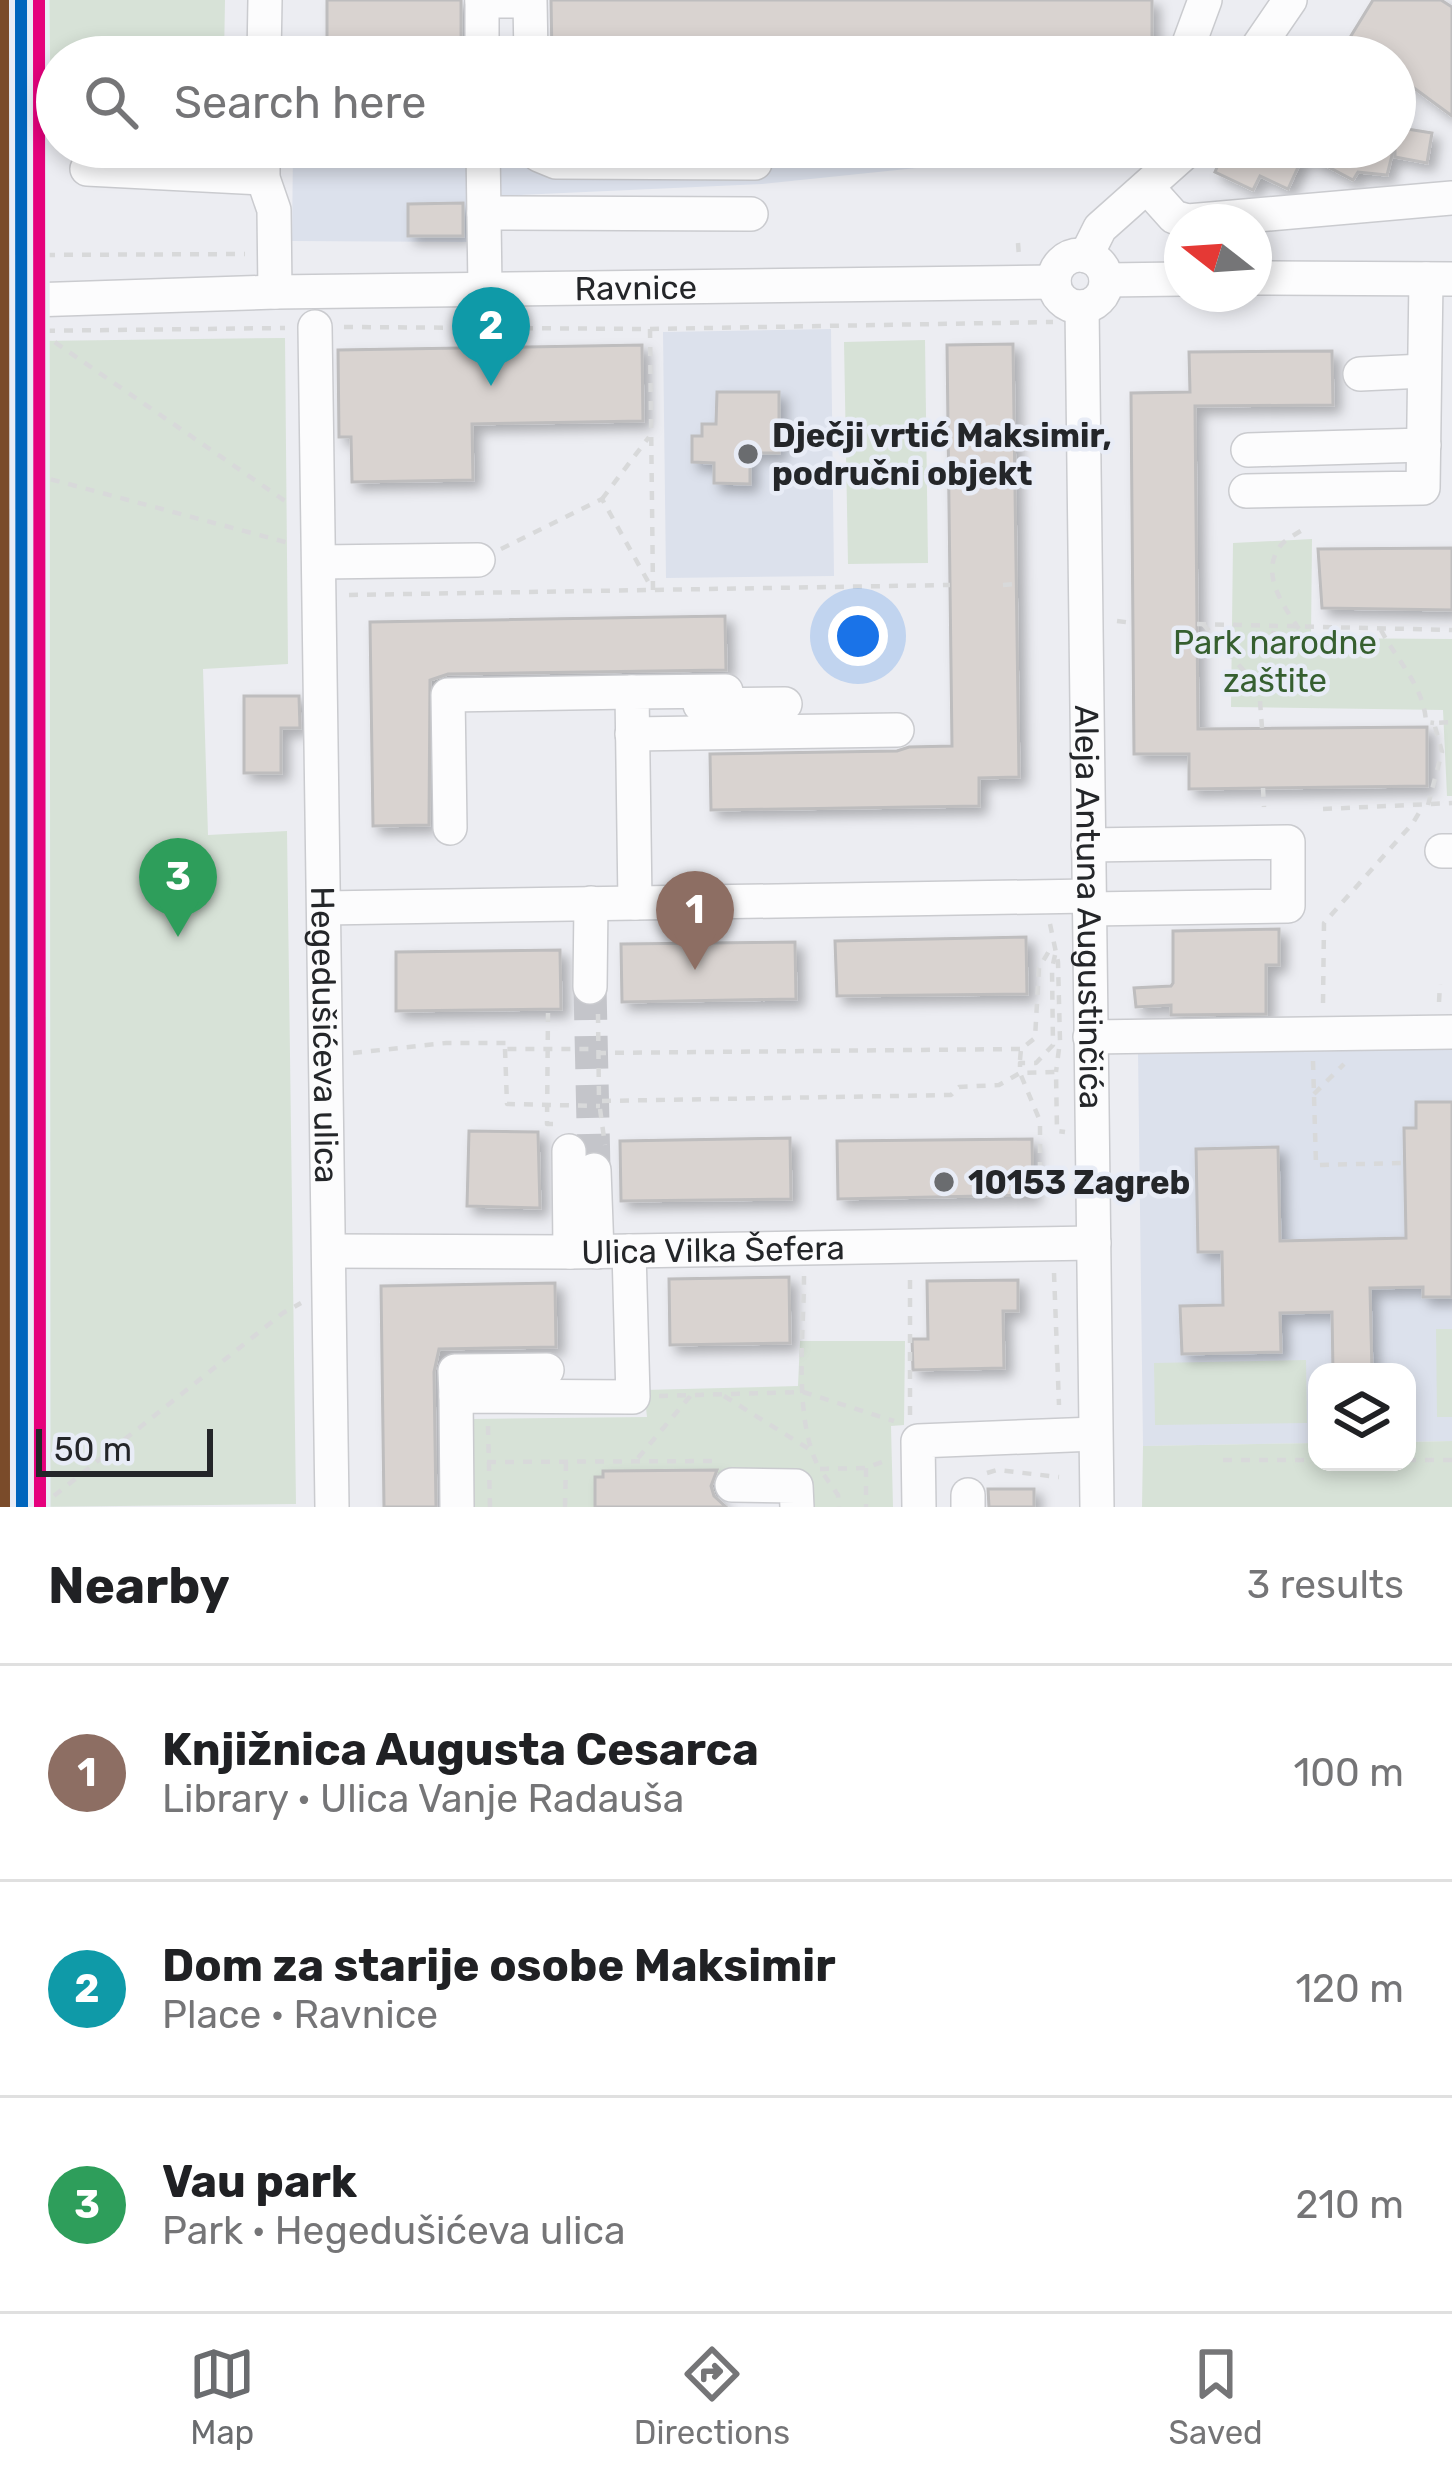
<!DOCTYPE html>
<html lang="en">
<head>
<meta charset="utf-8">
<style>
	body { margin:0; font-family:Rubik,sans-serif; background:#f6f6f6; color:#202124 }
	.controls { position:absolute; right:36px; bottom:36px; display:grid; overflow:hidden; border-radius:24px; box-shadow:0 6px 18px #0003 }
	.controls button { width:108px; height:108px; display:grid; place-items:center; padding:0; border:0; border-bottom:3px solid #e0e0e0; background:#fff; color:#202124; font:60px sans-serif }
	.compass { position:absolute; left:1164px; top:204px; width:108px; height:108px; border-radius:50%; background:#fff; box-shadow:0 6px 18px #0003; rotate:287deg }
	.scale { position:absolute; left:36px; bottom:30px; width:177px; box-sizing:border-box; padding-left:12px; border:6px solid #242629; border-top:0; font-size:33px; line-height:42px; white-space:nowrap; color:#242629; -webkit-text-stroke:9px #e8ecf6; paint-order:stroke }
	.you { position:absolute; left:858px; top:636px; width:42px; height:42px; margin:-30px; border:9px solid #fff; border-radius:50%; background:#1a73e8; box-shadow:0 0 0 18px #1a73e833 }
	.badge { display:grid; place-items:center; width:78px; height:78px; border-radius:50%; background:#6a6c6f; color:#fff; font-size:39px; font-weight:700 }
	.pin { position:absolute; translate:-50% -99px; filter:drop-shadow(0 3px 6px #0008) }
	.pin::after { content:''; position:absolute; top:63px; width:42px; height:36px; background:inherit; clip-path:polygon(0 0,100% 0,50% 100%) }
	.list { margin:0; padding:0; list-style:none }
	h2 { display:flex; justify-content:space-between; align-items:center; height:156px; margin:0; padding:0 48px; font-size:51px }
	h2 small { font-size:39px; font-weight:400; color:#757577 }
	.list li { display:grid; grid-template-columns:78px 1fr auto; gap:36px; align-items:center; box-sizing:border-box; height:216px; padding:0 48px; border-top:3px solid #e0e0e0 }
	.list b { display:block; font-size:45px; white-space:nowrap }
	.list p { margin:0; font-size:39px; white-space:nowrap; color:#757577 }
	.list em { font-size:39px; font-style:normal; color:#757577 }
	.icon { flex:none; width:66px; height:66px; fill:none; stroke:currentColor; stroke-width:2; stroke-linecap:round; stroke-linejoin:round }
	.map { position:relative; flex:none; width:1452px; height:1507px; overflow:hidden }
	.search { position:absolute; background:#fff; box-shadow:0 6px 18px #0003; left:36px; right:36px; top:36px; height:132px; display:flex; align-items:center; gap:30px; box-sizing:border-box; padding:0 42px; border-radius:66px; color:#757577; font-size:45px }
	.sheet { height:804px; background:#fff }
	nav { display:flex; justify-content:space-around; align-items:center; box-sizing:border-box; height:168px; border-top:3px solid #e0e0e0; background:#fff; font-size:33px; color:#757577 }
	nav a { display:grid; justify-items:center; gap:6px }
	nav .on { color:#6a6c6f }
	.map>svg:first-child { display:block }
</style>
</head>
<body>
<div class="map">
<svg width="1452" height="1507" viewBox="0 0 1452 1507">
	<defs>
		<filter id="shadow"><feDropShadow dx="7" dy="7" stdDeviation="6" flood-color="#0004"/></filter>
	</defs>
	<rect width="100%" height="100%" fill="#ecedf2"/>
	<!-- built -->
	<g fill="#dce1ec">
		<polygon points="293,147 1146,147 1122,162 1099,149 762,184 475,197 471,242 292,241"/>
		<polygon points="831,329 834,576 666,578 663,332"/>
		<polygon points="1452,1044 1452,1441 1407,1442 1407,1372 1317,1372 1317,1443 1143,1446 1138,1052"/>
	</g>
	<!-- green -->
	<g fill="#d7e2d7">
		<polygon points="49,0 225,0 224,57 57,57 57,111 51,110"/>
		<polygon points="285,338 288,664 203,669 208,835 287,831 296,1504 29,1507 25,1505 22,359 35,341"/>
		<polygon points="925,340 928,563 848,564 844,342"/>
		<polygon points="1312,539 1311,638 1452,639 1452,796 1447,796 1443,710 1231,707 1233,543"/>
		<polygon points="1436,1329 1452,1329 1452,1417 1437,1417"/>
		<polygon points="800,1341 905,1341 904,1425 891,1426 893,1507 808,1507 718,1475 716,1470 604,1471 603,1477 595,1477 595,1507 473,1507 471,1419 647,1417 644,1390 798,1386"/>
		<polygon points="1306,1360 1307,1423 1155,1425 1154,1363"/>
		<polygon points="1452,1441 1452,1507 1142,1507 1143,1446 1317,1443 1317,1462 1407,1462 1407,1442"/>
	</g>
	<!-- building -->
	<g fill="#d9d3d0" stroke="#bebdbe" stroke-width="3" filter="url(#shadow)">
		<rect x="327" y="0" width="134" height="57"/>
		<polygon points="551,0 1152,0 1152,57 552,57"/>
		<polygon points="1373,0 1441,0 1452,7 1452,116 1395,74 1395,57 1338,57"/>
		<polygon points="1395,127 1432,133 1427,163 1395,157"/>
		<polygon points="1226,147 1394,147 1387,175 1358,172 1353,180 1304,154 1288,189 1260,176 1253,190 1215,172"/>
		<polygon points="463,203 463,236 408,236 408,204"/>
		<polygon points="1013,344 1019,777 979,778 979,806 711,810 710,754 897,751 909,747 952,746 947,345"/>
		<polygon points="642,345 643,421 472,424 473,480 352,482 351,437 339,437 338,350"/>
		<polygon points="1332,351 1333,405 1195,406 1198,729 1427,727 1427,786 1189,789 1189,754 1134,754 1131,393 1190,392 1189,352"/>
		<polygon points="717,392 779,392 779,453 750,453 750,484 714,483 714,463 692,462 692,436 702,436 702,424 716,424"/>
		<polygon points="1452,548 1452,610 1322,608 1318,549"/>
		<polygon points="725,616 726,670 448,674 430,680 429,825 373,826 370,622"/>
		<polygon points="244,696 299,696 300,728 281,728 281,773 244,773"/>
		<polygon points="1279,929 1279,965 1266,965 1266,1014 1171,1015 1171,1005 1136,1007 1134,988 1171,986 1173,983 1173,931"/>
		<polygon points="1026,937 1027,994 837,996 835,941"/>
		<polygon points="795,942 796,999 622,1002 621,944"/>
		<polygon points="560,950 561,1009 396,1011 396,952"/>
		<polygon points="1416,1102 1452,1102 1452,1297 1423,1297 1423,1287 1370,1288 1372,1372 1333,1372 1332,1312 1280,1313 1281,1352 1182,1354 1180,1306 1223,1305 1222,1252 1198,1252 1196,1149 1278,1147 1280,1241 1406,1238 1404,1128 1416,1128"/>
		<polygon points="469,1131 538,1132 540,1208 467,1206"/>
		<polygon points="790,1138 791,1199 621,1201 620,1141"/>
		<polygon points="1032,1139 1033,1195 838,1199 837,1141"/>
		<polygon points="789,1277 790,1343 670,1345 669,1279"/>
		<polygon points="1018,1280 1018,1311 1003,1311 1004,1368 913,1370 912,1339 928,1339 927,1281"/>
		<polygon points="555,1283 556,1347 439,1349 434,1372 436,1507 384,1507 381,1286"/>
		<polygon points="717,1470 711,1486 714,1496 726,1507 595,1507 595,1477 603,1477 603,1471"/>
		<polygon points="988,1489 1034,1489 1034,1507 989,1507"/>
	</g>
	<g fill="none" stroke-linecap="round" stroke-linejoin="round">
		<!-- minor-tunnel -->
		<polyline stroke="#c4c5ca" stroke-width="33" stroke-dasharray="33 16" stroke-linecap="butt" points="590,987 594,1170"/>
		<!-- minor casing -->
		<g stroke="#cacbcf" stroke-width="36">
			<g id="minor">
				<polyline points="482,0 482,57"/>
				<polyline points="482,1 530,1 531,57"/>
				<polyline points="264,57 265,0"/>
				<polyline points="1184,57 1205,0"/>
				<polyline points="1251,57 1290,0"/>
				<polyline points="263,147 263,178 274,210 275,292"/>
				<polyline points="483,147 485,289"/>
				<polyline points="534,147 539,155 556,162 755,163"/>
				<polyline points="87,169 263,178"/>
				<polyline points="1148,188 1174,217 1188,221 1452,198"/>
				<polyline points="484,213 751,214"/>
				<circle cx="1080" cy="281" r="26"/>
				<polyline points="1086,256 1100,228 1191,147"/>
				<polyline points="1254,278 1452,279"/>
				<polyline points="1106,280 1182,279"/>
				<path id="s1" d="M 0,301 L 275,292 L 1054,282"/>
				<path id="s2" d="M 1082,307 L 1097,1507"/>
				<path id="s3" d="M 315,327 L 332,1507"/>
				<polyline points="1360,374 1424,371"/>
				<polyline points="1248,450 1424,445"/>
				<polyline points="1246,491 1423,488 1426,279"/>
				<polyline points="319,562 478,560"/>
				<polyline points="700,705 785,704"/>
				<polyline points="632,734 897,730"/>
				<polyline points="450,828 448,695 632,692"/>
				<polyline points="1088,845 1288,842 1288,906 1089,909"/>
				<polyline points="1442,851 1452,851"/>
				<polyline points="635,903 632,692 726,691"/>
				<polyline points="324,908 1089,896"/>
				<polyline points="590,987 591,903"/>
				<polyline points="1090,1037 1452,1032"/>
				<polyline points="569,1151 570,1252"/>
				<polyline points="594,1170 597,1252"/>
				<path id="s4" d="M 329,1251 L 570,1252 L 1094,1243"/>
				<polyline points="456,1396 455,1371 547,1370"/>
				<polyline points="732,1485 796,1486 797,1507"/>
				<polyline points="457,1507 456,1396 633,1397 629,1251"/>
				<polyline points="919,1507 918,1441 1095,1434"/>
				<polyline points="968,1507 968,1495"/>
			</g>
		</g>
		<!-- path -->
		<g stroke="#d8d9da" stroke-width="4.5" stroke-dasharray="9 9" stroke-linecap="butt">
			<polyline points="1018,243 1019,257"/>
			<polyline points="28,255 245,254"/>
			<polyline points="28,268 29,0"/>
			<polyline points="344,327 650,329 1053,322"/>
			<polyline points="650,329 653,590"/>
			<polyline points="28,331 285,328"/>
			<polyline points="40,332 288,503"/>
			<polyline points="13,429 13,450 16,449"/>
			<polyline points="16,470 289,543"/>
			<polyline points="602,499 649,437"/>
			<polyline points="501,549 602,499 650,585"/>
			<polyline points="1003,585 1017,584"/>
			<polyline points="349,595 950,585"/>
			<polyline points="1117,621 1133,623"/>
			<polyline points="1197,624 1452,630"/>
			<polyline points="1203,624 1259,688"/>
			<path d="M 1299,629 C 1283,605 1259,573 1281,545 C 1287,538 1300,532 1307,527"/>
			<path d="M 1381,630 C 1397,661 1424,686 1426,722 L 1434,723"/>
			<polyline points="1262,728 1259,688 1275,627"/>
			<polyline points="1263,788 1264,807"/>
			<polyline points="1428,805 1442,752 1434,723 1452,722"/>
			<polyline points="1323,809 1452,803"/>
			<polyline points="1050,924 1058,962 1060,1041 1056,1072"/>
			<polyline points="1055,955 1052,969 1053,1045 1036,1063 1020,1063 1020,1073 1040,1121 1040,1190 1052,1193 1052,1184 1063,1179"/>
			<polyline points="1439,1002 1440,984"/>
			<polyline points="1323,1003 1324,923 1413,823 1423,806"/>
			<polyline points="548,1013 547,1124 557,1124"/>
			<polyline points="598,1014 599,1101 951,1095 959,1087 999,1085 1020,1073 1056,1072 1057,1131 1065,1132"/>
			<polyline points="505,1049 507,1104 600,1106"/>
			<polyline points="353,1053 446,1043 506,1043 505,1049 597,1049"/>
			<polyline points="597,1053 1021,1049"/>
			<polyline points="1020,1060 1021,1049 1035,1038 1039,968 1052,946"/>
			<polyline points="1313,1061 1316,1165 1405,1163"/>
			<polyline points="1314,1094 1344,1064"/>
			<polyline points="600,1109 605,1145"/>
			<polyline points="1054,1273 1059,1405"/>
			<path d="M 804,1276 C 804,1331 793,1416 818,1466"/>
			<polyline points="659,1396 803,1392 894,1421"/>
			<polyline points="724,1396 809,1449"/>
			<polyline points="910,1415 910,1276"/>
			<polyline points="488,1426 490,1507"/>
			<polyline points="638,1458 692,1394"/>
			<polyline points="1223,1460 1317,1460"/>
			<polyline points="1407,1460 1452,1460"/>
			<polyline points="487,1462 719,1461"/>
			<polyline points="866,1468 866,1507"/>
			<polyline points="820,1469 866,1468 890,1459"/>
			<polyline points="987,1473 997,1470 1059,1477"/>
			<polyline points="824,1475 838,1495 839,1507"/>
			<polyline points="15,1507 16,360 28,327"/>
			<polyline points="40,1507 283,1313 301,1303"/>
			<polyline points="565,1507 566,1461"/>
		</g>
		<!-- minor -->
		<use href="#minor" stroke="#fcfcfd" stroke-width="33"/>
		<!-- tram-1 casing -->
		<g stroke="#e8ecf6" stroke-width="21">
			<polyline id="tram-1" points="3,0 4,1507"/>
		</g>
		<!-- tram-2 casing -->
		<g stroke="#e8ecf6" stroke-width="21">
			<polyline id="tram-2" points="21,0 22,1507"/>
		</g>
		<!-- tram-3 casing -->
		<g stroke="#e8ecf6" stroke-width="21">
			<polyline id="tram-3" points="39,0 40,1507"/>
		</g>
		<!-- tram-1 -->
		<use href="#tram-1" stroke="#7a4b2a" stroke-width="12"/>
		<!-- tram-2 -->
		<use href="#tram-2" stroke="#0065bd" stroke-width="12"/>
		<!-- tram-3 -->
		<use href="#tram-3" stroke="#e5007d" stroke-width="12"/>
	</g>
	<!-- markers -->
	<g fill="#6a6c6f" stroke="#e8ecf6" stroke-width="4.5">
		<circle cx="748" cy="454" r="12"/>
		<circle cx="944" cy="1182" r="12"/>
	</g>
	<g text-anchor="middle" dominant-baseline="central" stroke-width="9" stroke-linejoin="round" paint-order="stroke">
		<!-- street labels -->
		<g font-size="33" fill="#242629" stroke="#e8ecf6">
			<text stroke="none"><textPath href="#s1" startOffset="636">Ravnice</textPath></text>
			<text stroke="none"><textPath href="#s2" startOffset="600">Aleja Antuna Augustinčića</textPath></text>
			<text stroke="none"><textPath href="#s3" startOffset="708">Hegedušićeva ulica</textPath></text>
			<text stroke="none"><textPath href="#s4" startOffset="384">Ulica Vilka Šefera</textPath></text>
		</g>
		<!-- poi labels -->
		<g font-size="33" font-weight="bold" fill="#242629" stroke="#e8ecf6" text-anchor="start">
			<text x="772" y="435">Dječji vrtić Maksimir,<tspan x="772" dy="38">područni objekt</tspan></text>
			<text x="968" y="1182">10153 Zagreb</text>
		</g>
		<!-- park labels -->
		<g font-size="33" fill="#365f30" stroke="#e8ecf6">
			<text x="1275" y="642">Park narodne<tspan x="1275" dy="38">zaštite</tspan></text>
		</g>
	</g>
</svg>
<div class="controls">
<button><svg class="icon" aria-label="layers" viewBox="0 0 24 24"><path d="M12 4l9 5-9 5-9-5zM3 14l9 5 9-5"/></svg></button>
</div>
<svg class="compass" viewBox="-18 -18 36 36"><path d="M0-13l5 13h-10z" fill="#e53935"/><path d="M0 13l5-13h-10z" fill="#757577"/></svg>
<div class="scale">50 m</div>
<div class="you"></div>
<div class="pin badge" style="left:695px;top:970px;background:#8d6e63">1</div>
<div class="pin badge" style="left:491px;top:386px;background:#0f9aa8">2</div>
<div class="pin badge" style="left:178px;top:937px;background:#2e9e5b">3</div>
<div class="search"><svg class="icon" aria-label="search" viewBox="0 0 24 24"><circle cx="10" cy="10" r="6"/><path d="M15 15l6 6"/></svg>Search here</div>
</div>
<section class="sheet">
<h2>Nearby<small>3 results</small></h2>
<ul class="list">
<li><span class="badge" style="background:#8d6e63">1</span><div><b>Knjižnica Augusta Cesarca</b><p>Library · Ulica Vanje Radauša</p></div><em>100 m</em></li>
<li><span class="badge" style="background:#0f9aa8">2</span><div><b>Dom za starije osobe Maksimir</b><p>Place · Ravnice</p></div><em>120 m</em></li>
<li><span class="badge" style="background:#2e9e5b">3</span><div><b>Vau park</b><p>Park · Hegedušićeva ulica</p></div><em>210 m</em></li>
</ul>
</section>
<nav>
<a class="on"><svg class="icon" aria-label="map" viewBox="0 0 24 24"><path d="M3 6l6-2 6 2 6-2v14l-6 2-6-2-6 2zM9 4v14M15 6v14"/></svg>Map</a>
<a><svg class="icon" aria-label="directions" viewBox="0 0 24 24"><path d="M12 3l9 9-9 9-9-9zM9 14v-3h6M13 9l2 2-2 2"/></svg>Directions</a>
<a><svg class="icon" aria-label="saved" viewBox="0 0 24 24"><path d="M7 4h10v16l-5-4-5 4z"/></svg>Saved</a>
</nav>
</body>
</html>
